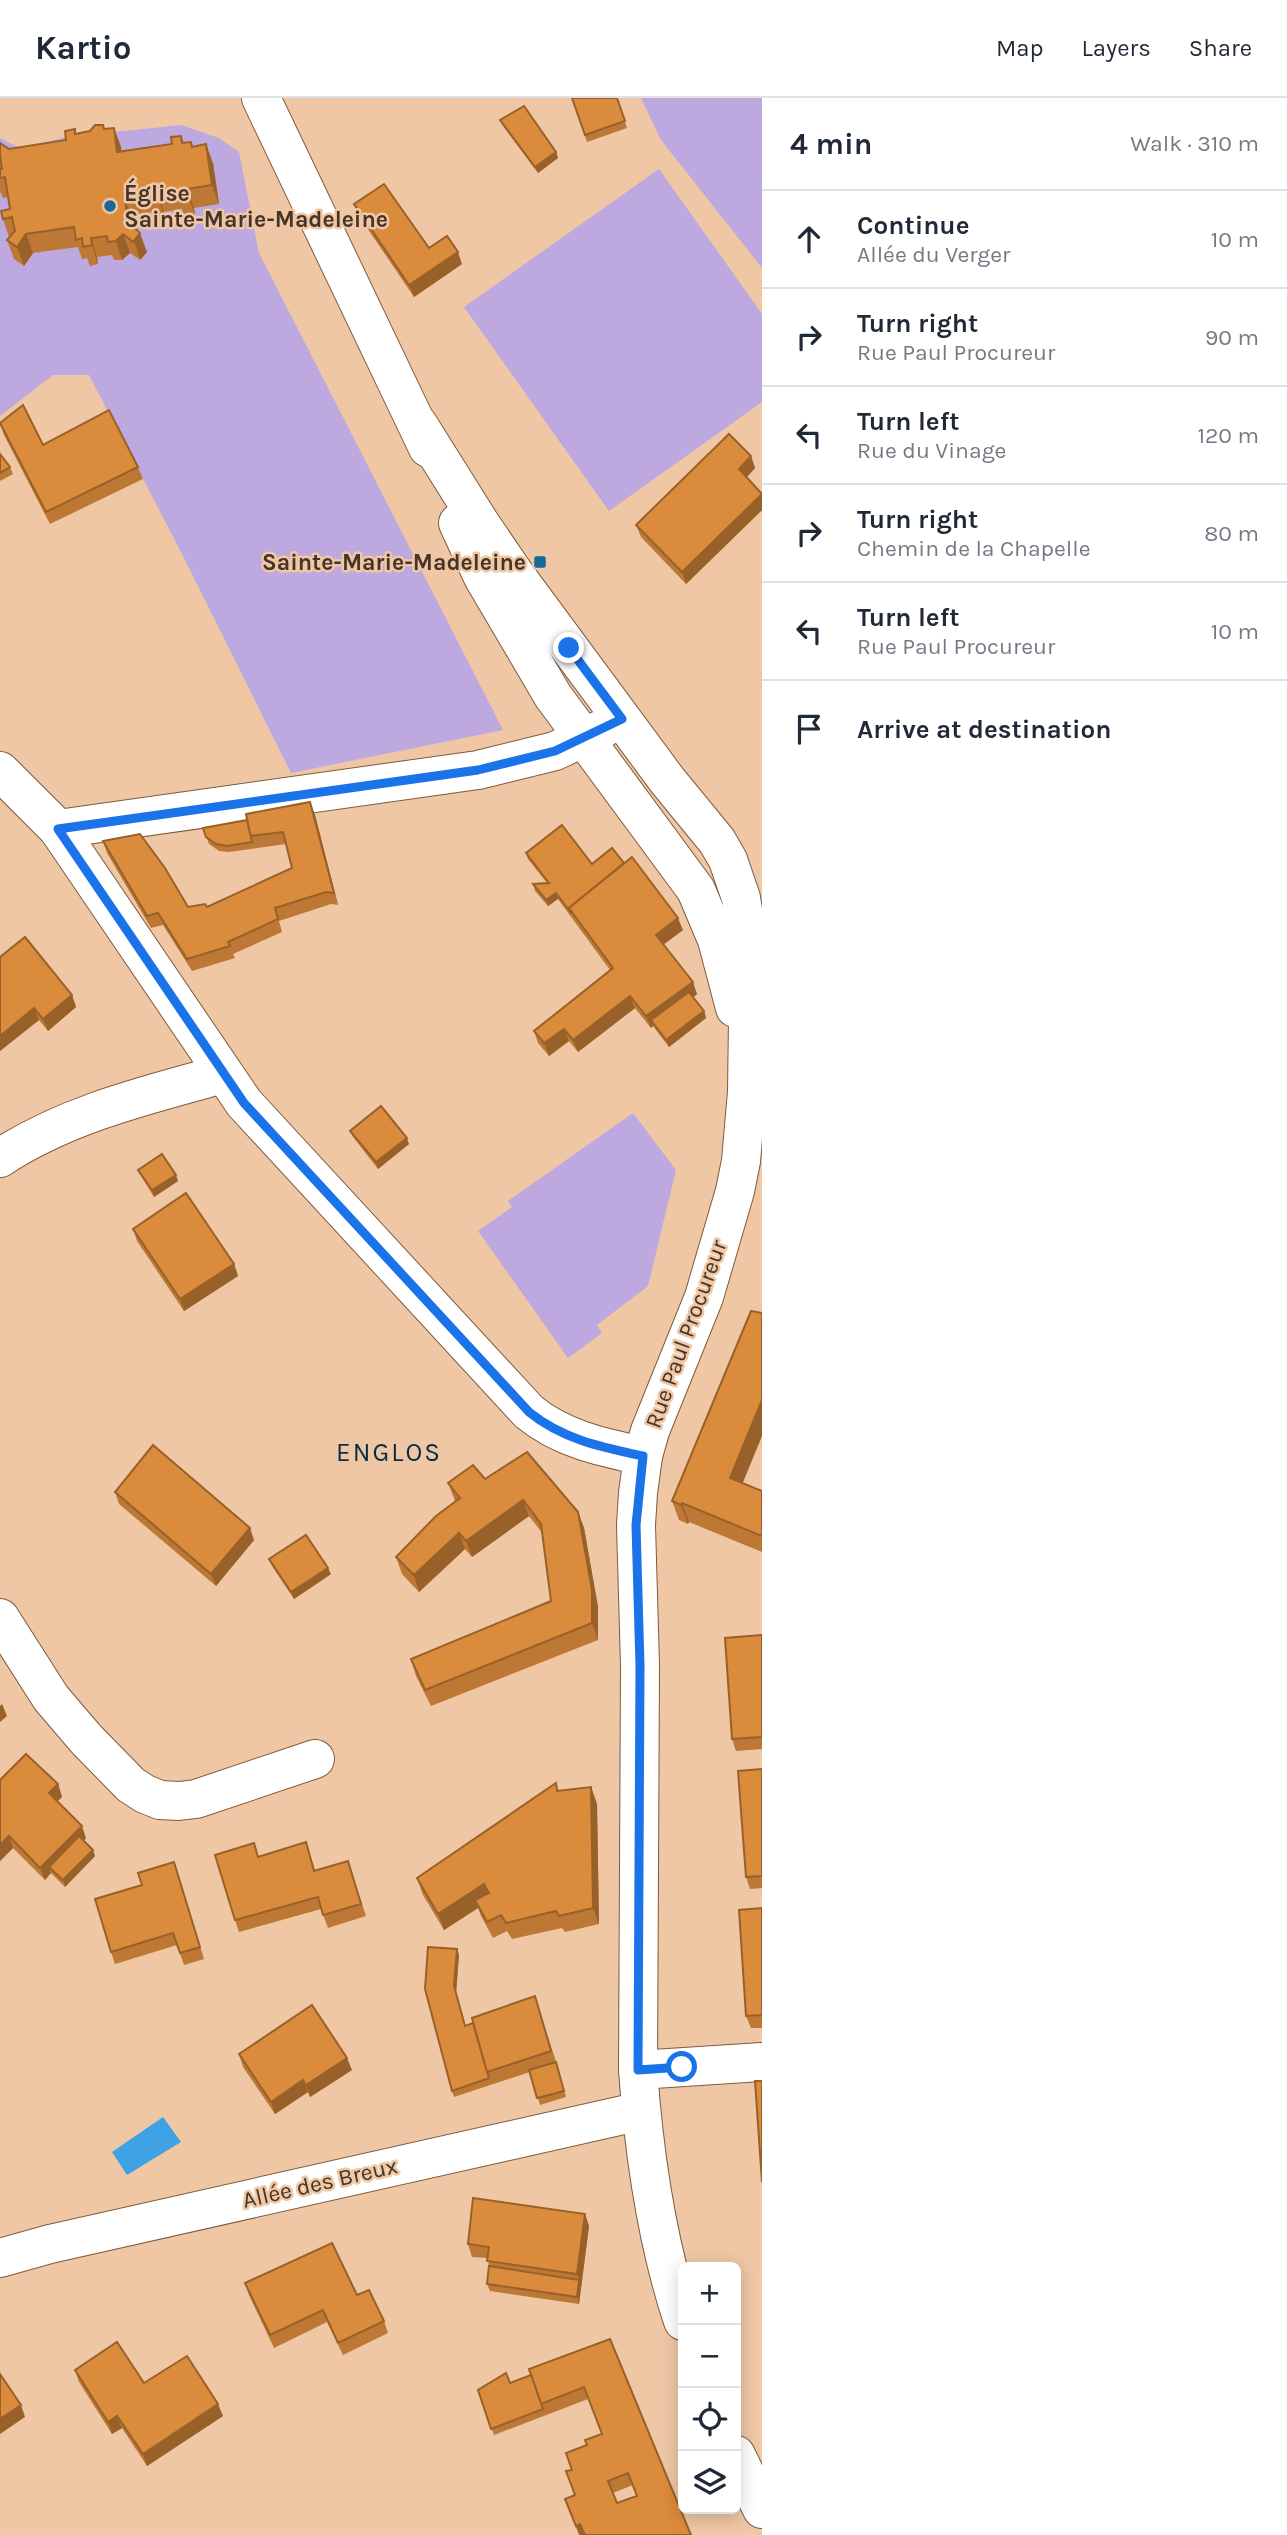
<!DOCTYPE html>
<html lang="en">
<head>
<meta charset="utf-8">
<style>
	body { margin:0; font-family:Karla,sans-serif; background:#f6f6f7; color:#1f2937 }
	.controls { position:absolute; right:21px; bottom:21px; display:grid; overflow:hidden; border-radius:10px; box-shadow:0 4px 18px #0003 }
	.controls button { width:63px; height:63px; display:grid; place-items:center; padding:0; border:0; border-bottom:2px solid #e0e1e3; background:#fff; color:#1f2937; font:35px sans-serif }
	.stop { position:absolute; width:21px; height:21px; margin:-16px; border:5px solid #1a73e8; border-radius:50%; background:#fff }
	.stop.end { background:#1a73e8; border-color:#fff; box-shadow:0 2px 7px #0008 }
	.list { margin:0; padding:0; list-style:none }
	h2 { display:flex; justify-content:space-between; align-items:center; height:91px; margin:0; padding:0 28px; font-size:30px }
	h2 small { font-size:23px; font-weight:400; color:#747a83 }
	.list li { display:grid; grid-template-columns:46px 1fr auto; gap:21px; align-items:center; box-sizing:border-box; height:98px; padding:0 28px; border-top:2px solid #e0e1e3 }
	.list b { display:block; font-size:26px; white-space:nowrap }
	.list p { margin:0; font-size:23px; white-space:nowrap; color:#747a83 }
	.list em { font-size:23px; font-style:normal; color:#747a83 }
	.icon { flex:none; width:38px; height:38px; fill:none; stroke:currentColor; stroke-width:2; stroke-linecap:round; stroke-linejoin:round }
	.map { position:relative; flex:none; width:762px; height:2437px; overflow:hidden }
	header { display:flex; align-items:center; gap:42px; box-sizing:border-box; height:98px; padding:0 35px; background:#fff; border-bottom:2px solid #e0e1e3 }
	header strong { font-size:33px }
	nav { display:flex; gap:38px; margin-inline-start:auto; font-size:24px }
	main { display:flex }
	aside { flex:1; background:#fff }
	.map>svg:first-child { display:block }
</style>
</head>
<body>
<header>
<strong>Kartio</strong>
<nav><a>Map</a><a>Layers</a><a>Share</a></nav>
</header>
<main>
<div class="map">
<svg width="762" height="2437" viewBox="0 0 762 2437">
	<rect width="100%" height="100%" fill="#efc7a5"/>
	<!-- green -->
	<g fill="#bda8df">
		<polygon points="641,0 762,0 762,170 661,42"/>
		<polygon points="181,27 219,40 239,54 259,155 503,632 291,675 181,454 89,277 53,277 0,318 0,71 7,76 3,100 12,98 33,155 80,148 89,159 130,155 140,162 131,117 153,114 155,122 165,120 164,114 183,111 185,118 195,117 194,110 0,69 0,40 22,51 66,39"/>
		<polygon points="659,71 762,216 762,304 609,413 464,209"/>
		<polygon points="633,1015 676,1072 648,1188 597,1227 602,1235 568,1260 478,1133 512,1109 508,1103"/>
	</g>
	<!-- water -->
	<polygon fill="#3ea2e4" points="163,2019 181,2044 127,2077 112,2054"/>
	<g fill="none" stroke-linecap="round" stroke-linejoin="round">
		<!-- minor casing -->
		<g stroke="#7e5b3c" stroke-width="40">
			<g id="minor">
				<polyline points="261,0 428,350"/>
				<path d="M 418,326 L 480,425 L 514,475 L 667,682 L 717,743 L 728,762 L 741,800 L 749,849 L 747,994 L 741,1063 L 735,1093 L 704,1199 L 650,1333 L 643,1358 L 638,1395 L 636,1427 L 640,1568 L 638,1972 C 644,2056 656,2142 683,2223"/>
				<polyline points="458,425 483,479 553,598 696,792 717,842 735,910"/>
				<path d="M 0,673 L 58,731 L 244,1005 L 529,1314 C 562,1341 601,1349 643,1358"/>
				<polyline points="58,731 478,672 555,653 604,630"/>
				<path d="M 0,1060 C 67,1016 147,997 223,976"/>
				<polyline points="0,1520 51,1600 86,1641 131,1687 145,1696 160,1702 179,1703 196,1701 315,1661"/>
				<polyline points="638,1972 762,1964"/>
				<polyline points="0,2160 50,2146 641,2013"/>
				<polyline points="736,2357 762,2411"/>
			</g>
		</g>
		<!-- minor -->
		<use href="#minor" stroke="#fff" stroke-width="38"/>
	</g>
	<!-- wall -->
	<g fill="#bc7834" fill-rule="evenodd">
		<polygon points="572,0 617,0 627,30 587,44"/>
		<polygon points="500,22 556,54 558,60 538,75 503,28"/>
		<polygon points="103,27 104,31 114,30 121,49 121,53 172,46 181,38 184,45 193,48 213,65 219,106 194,110 195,117 184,118 182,111 164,114 165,120 154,122 152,114 131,117 133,129 147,154 140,162 130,155 122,162 114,162 112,157 97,159 98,166 90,168 87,160 82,161 78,149 33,155 24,168 14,161 7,142 9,139 3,121 10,111 8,99 3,100 0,93 0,45 9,51 66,42 76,36 90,33"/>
		<polygon points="354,106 429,150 462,166 414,199 359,118"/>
		<polygon points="0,325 43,347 138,369 143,381 50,426 4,337"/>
		<polygon points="0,356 10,369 13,376 0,383"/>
		<polygon points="751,358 755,370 747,379 762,395 762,412 686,486 641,439 636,427"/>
		<polygon points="310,704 315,717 338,807 331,806 279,823 282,834 233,856 235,860 192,873 163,827 151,830 107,755 103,743 188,809 207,809 292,770 286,746 229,754 219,753 209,746 203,730 247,722"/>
		<polygon points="526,755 592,766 624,765 683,832 663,847 697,896 693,900 704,913 706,920 669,949 653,928 651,930 635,910 578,954 569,943 549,958 538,945 534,933 610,872 558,801 548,808 535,793 533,786 547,785 528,761"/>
		<polygon points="0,859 72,897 76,909 48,933 39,922 0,953"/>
		<polygon points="350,1033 409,1046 378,1071 353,1039"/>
		<polygon points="138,1072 178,1083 154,1099 141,1078"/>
		<polygon points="133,1131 234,1166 238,1178 184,1213 137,1143"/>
		<polygon points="485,1381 578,1414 584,1430 598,1509 598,1542 431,1608 416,1578 411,1561 551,1503 543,1436 529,1418 472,1459 465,1451 419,1494 402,1476 396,1459 455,1403 448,1385"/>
		<polygon points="742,1385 762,1393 762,1454 689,1424 688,1426 679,1422 672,1403"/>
		<polygon points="115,1394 254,1442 216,1488 119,1406"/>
		<polygon points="269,1461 331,1476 294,1501 272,1468"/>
		<polygon points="762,1537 762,1651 736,1653 732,1641"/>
		<polygon points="762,1671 762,1790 750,1791 746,1779"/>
		<polygon points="0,1682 58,1686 62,1699 57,1703 86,1740 84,1743 95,1758 65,1789 51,1775 45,1782 13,1750 0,1763"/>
		<polygon points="556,1685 559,1693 591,1689 597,1706 599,1826 565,1834 562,1830 512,1841 507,1833 493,1840 481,1818 478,1810 444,1832 423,1797 417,1780"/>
		<polygon points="306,1744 315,1772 348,1763 366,1818 328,1830 321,1811 239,1834 235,1822 259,1759"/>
		<polygon points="178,1776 204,1861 184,1867 177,1847 115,1866 111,1854"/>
		<polygon points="762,1810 762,1930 751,1930 746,1918"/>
		<polygon points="457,1851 459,1857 456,1895 465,1928 535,1898 558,1970 566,1999 540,2007 530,1974 454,1999 452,1993"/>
		<polygon points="239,1956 352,1972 310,1999 308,1994 275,2016 243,1969"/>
		<polygon points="585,2116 589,2128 579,2206 490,2193 487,2186 489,2168 488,2160 472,2159 468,2146"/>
		<polygon points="245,2185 357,2197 384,2223 388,2235 343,2257 327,2224 274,2250 249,2197"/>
		<path d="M 610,2241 L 691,2437 L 579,2437 L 565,2401 L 575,2397 L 572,2372 L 587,2347 L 602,2336 L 588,2301 L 494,2337 L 478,2292 L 510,2285 L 531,2277 ZM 633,2387 L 637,2398 L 617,2405 L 613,2395 Z"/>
		<polygon points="75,2272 144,2285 223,2318 147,2368 122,2330 112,2336 79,2284"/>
	</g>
	<!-- shaded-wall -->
	<g fill="#99612a">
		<polygon points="114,30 121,49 124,73 117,54"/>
		<polygon points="206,46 213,65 219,106 212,87"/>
		<polygon points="556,54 558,60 538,75 535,69"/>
		<polygon points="187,91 194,110 195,117 188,98"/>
		<polygon points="157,95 164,114 165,120 158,101"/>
		<polygon points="124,98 131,117 135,142 140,135 147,154 140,162 129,125"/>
		<polygon points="26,136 33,155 24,168 17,149"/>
		<polygon points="123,136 130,155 122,162 116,143"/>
		<polygon points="91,140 97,159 98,166 92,147"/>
		<polygon points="458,154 462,166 414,199 409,187"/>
		<polygon points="751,358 755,370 743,383 739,371"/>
		<polygon points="762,396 762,412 686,486 682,474"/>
		<polygon points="310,704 315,717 338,807 334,795"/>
		<polygon points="556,795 558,801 548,808 546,802"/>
		<polygon points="678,820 683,832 660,849 656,837"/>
		<polygon points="693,884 697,896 655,927 651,922 653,928 651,930 646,918"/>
		<polygon points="72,897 76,909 48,933 43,921"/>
		<polygon points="630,898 635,910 578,954 573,942"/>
		<polygon points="34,910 39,922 0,953 0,938"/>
		<polygon points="704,913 706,920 669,949 666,942"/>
		<polygon points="564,931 569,943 549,958 544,945"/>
		<polygon points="407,1040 409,1046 378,1071 376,1064"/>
		<polygon points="176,1077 178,1083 154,1099 152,1092"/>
		<polygon points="234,1166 238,1178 184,1213 180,1201"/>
		<polygon points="762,1302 762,1338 737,1399 730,1380"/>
		<polygon points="523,1402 529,1418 472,1459 466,1443"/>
		<polygon points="682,1405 689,1424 688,1426 681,1407"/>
		<polygon points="578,1414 584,1430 598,1509 598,1542 592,1525"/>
		<polygon points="250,1430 254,1442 216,1488 211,1476"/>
		<polygon points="459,1435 465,1451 419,1494 414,1477"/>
		<polygon points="328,1470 331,1476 294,1501 291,1494"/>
		<polygon points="2,1606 7,1618 0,1624 0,1608"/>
		<polygon points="58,1686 62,1699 54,1707 49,1695"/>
		<polygon points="591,1689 597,1706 599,1826 593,1810"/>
		<polygon points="82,1728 86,1740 53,1773 49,1769 51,1775 45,1782 40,1770"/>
		<polygon points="9,1738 13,1750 0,1763 0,1747"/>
		<polygon points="93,1752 95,1758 65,1789 63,1782"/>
		<polygon points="484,1786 490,1802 475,1802 478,1810 444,1832 438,1816"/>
		<polygon points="457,1851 459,1857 456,1895 467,1935 454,1888"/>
		<polygon points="347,1960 352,1972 310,1999 306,1987"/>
		<polygon points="303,1982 308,1994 275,2016 271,2004"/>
		<polygon points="585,2116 589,2128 579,2206 577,2199 579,2182 577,2176"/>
		<polygon points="218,2306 223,2318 147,2368 143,2356"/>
		<polygon points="21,2307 25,2319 0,2336 0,2321"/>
		<polygon points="117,2318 122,2330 112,2336 108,2324"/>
		<polygon points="580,2426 584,2437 580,2437 576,2428"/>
	</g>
	<!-- building -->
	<g fill="#db8b3c" stroke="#99612a" stroke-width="2" fill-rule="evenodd">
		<polygon points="572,0 617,0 625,23 585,37"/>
		<polygon points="524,8 556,54 535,69 500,22"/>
		<polygon points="95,27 103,27 104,31 114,30 117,54 172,46 171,39 181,38 182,45 191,44 192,49 206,46 212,87 187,91 188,98 177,100 176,92 157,95 158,101 147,103 146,95 124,98 129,125 140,135 133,144 123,136 116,143 108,144 107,138 91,140 92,147 83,149 82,140 76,142 74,129 26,136 17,149 7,142 15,133 12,119 3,121 1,113 10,111 5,79 0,80 0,71 2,71 0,57 0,45 9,51 66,42 65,33 75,31 75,36 90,33"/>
		<polygon points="384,86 429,150 447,138 458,154 409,187 354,106"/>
		<polygon points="23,307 43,347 109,312 138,369 46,414 0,325"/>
		<polygon points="729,336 751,358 739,371 762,396 682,474 636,427"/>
		<polygon points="0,356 10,369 0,375"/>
		<polygon points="310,704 334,795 326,794 275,810 278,821 228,844 230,848 187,861 158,815 147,818 103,743 140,736 165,770 188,809 205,806 207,809 292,770 283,734 250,738 246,716"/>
		<polygon points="247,722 252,744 227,748 216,746 206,739 203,730"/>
		<polygon points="562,727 592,766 612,750 624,765 569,810 571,815 556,795 546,802 533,786 549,785 526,755"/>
		<polygon points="632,759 678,820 656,837 693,884 646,918 630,898 573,942 564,931 544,945 534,933 613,870 569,810"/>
		<polygon points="25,839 72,897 43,921 34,910 0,938 0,859"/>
		<polygon points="689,894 704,913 666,942 651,922"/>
		<polygon points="381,1008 407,1040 376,1064 350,1033"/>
		<polygon points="162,1056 176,1077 152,1092 138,1072"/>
		<polygon points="186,1095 234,1166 180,1201 133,1131"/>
		<polygon points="751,1213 762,1215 762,1302 730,1380 762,1393 762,1438 682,1405 681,1407 672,1403"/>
		<polygon points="153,1347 250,1430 211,1476 115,1394"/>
		<polygon points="527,1354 578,1414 592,1492 592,1525 425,1592 411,1561 551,1503 541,1426 523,1402 466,1443 459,1435 414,1477 396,1459 436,1418 460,1400 448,1385 473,1367 485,1381"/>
		<polygon points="306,1437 328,1470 291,1494 269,1461"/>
		<polygon points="762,1537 762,1639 732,1641 725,1540"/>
		<polygon points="26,1656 58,1686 49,1695 82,1728 40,1770 9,1738 0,1747 0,1682"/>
		<polygon points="762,1671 762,1778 746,1779 738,1673"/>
		<polygon points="556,1685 557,1693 591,1689 593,1810 559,1818 556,1813 506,1825 501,1817 487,1824 475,1802 489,1795 484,1786 438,1816 417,1780"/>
		<polygon points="79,1738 93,1752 63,1782 49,1769"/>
		<polygon points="306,1744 314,1773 348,1763 361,1806 323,1817 318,1799 235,1822 215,1757 254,1745 258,1759"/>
		<polygon points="174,1764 200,1849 180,1855 173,1835 111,1854 95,1801 142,1787 138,1775"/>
		<polygon points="762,1810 762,1917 746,1918 739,1812"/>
		<polygon points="428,1849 457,1851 454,1888 465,1928 473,1925 489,1980 452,1993 425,1891"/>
		<polygon points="535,1898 551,1953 487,1974 472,1920"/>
		<polygon points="312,1907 347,1960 306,1987 303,1982 271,2004 239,1956"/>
		<polygon points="556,1964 564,1993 537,2000 529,1972"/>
		<polygon points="755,1983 762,1983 762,2084"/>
		<polygon points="473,2100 585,2116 577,2176 487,2163 489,2149 468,2146"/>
		<polygon points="332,2145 357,2197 369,2192 384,2223 338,2245 323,2212 270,2237 245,2185"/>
		<polygon points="489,2168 579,2182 577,2199 487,2186"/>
		<path d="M 610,2241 L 691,2437 L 585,2437 L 580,2426 L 576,2428 L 565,2401 L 575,2397 L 566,2373 L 572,2372 L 566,2355 L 587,2347 L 585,2342 L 602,2336 L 584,2289 L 541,2306 L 529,2271 ZM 628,2375 L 637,2398 L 617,2405 L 608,2383 Z"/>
		<polygon points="117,2244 144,2285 187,2258 218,2306 143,2356 117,2318 108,2324 75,2272"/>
		<polygon points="506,2275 510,2285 531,2277 543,2311 491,2331 478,2292"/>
		<polygon points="0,2276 21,2307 0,2321"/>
	</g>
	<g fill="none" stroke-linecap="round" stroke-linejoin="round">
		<!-- route -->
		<path stroke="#1a73e8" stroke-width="9" d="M 569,550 L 622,621 L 555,653 L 478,672 L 58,731 L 244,1005 L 529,1314 C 562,1341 601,1349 643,1358 L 636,1427 L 640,1568 L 638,1972 L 682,1969"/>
	</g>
	<!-- markers -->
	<g fill="#18689a" stroke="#efc7a5" stroke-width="2.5">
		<circle cx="110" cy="108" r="7"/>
		<rect x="533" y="457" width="14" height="14" rx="3.5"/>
	</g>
	<g text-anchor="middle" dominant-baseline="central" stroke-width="5" stroke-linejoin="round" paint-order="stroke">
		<!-- poi labels -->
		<g font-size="23" font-weight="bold" fill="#453528" stroke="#efc7a5" text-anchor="start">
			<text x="124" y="95">Église<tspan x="124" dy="26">Sainte-Marie-Madeleine</tspan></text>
			<text x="526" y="464" text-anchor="end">Sainte-Marie-Madeleine</text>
		</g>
		<!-- street labels -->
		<g font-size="23" fill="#453528" stroke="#efc7a5">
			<text transform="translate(686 1236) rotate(-70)">Rue Paul Procureur</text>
			<text transform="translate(320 2085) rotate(-13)">Allée des Breux</text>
		</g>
		<!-- quarter labels -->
		<g font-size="26" letter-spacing="2" fill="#072d45" stroke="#efc7a5">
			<text x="389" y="1354">ENGLOS</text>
		</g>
	</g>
</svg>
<div class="controls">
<button>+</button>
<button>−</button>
<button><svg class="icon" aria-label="locate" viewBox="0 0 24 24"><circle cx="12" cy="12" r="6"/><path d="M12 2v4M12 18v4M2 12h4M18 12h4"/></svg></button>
<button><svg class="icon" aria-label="layers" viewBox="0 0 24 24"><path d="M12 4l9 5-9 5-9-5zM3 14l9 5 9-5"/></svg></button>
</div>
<div class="stop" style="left:682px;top:1969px"></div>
<div class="stop end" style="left:569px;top:550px"></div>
</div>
<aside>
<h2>4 min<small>Walk · 310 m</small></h2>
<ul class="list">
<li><svg class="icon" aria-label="ahead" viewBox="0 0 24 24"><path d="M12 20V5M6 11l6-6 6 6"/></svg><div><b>Continue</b><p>Allée du Verger</p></div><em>10 m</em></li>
<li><svg class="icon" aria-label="right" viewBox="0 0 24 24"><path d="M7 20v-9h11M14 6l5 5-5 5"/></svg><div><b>Turn right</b><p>Rue Paul Procureur</p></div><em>90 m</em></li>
<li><svg class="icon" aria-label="left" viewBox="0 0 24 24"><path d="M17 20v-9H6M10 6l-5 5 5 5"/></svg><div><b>Turn left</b><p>Rue du Vinage</p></div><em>120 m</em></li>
<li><svg class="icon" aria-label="right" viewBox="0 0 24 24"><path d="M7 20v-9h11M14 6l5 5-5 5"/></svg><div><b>Turn right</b><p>Chemin de la Chapelle</p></div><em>80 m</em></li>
<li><svg class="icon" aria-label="left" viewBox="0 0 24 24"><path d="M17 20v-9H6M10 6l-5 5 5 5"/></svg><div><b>Turn left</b><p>Rue Paul Procureur</p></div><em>10 m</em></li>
<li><svg class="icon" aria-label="arrive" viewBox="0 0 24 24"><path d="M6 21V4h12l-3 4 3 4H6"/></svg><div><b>Arrive at destination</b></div></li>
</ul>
</aside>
</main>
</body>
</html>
